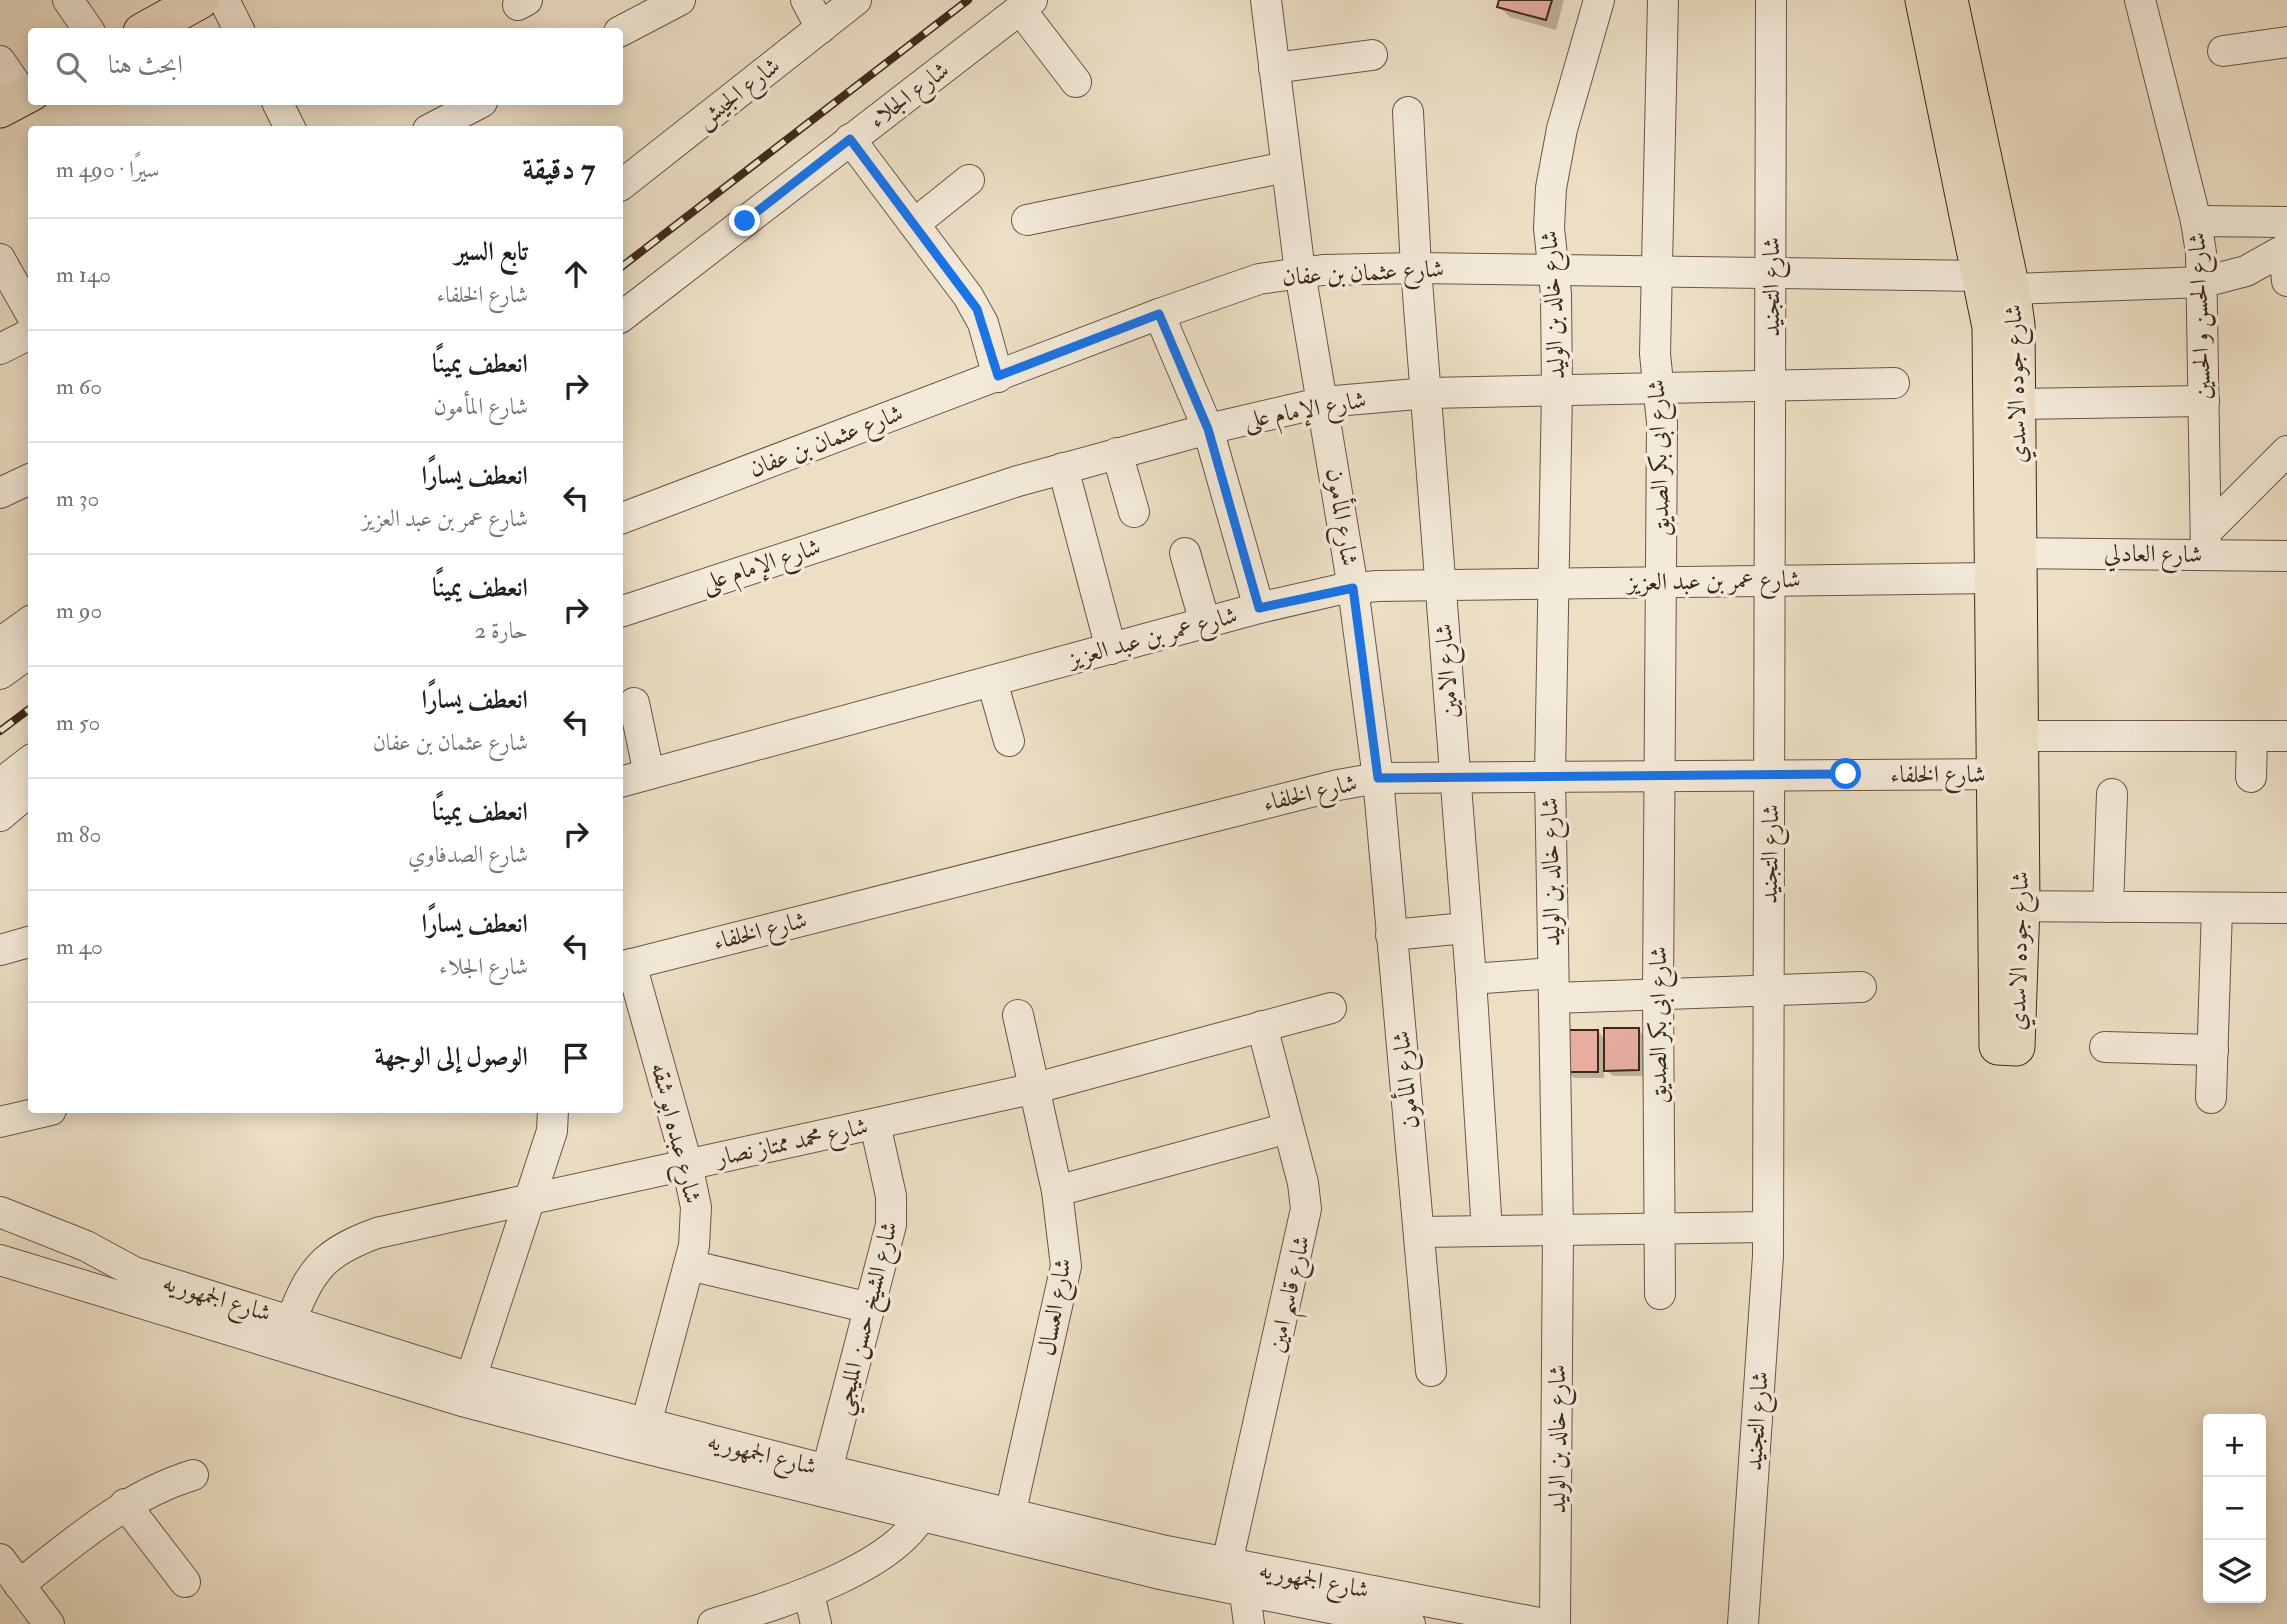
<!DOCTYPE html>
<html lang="ar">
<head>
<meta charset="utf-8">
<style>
	body { margin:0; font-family:"IM FELL Double Pica",Amiri,serif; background:#f2f2f2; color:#202124; direction:rtl }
	.controls { position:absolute; right:21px; bottom:21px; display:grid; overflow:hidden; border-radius:7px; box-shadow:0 4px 18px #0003 }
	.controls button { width:63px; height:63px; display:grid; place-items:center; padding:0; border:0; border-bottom:2px solid #e0e0e0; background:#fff; color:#202124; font:35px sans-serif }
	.stop { position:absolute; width:21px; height:21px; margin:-16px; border:5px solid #1a73e8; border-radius:50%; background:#fff }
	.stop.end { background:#1a73e8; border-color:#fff; box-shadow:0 2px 7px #0008 }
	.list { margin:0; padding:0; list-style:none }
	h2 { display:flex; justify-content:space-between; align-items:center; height:91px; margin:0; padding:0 28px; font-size:30px }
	h2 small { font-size:23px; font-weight:400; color:#757577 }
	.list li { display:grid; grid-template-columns:46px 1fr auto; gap:21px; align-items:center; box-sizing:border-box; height:112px; padding:0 28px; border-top:2px solid #e0e0e0 }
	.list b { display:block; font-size:26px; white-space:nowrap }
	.list p { margin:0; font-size:23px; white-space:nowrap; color:#757577 }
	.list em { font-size:23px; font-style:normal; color:#757577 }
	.icon { flex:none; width:38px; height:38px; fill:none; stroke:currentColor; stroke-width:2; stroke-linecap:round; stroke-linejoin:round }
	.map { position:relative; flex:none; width:2287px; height:1624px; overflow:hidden; direction:ltr }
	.search { position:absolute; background:#fff; box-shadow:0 4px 18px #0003; left:28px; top:28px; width:595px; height:77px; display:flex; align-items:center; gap:18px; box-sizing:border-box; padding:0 24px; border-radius:7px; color:#757577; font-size:26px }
	.panel { position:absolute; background:#fff; box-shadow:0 4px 18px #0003; left:28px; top:126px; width:595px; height:987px; border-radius:7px; direction:rtl }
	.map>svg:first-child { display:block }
</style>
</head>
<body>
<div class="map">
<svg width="2287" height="1624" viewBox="0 0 2287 1624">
	<rect width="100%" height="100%" fill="#eddfc5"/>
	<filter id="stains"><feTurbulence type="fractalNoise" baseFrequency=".00286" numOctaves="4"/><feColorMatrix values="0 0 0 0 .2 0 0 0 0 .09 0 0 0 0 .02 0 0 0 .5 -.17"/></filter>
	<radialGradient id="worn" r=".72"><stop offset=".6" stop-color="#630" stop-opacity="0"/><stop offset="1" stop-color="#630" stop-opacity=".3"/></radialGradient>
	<!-- shadow -->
	<g fill="#0003">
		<polygon points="1501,0 1564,0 1556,30 1510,17 1499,7"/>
		<polygon points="1638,1030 1645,1037 1645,1076 1613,1076 1604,1068 1604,1078 1574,1078 1568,1072 1598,1032 1606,1040"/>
	</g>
	<!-- building -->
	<g fill="#e6ada0" stroke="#3d291b" stroke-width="2">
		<polygon points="1499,0 1552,0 1546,20 1497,7"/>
		<polygon points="1604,1028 1639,1028 1639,1070 1604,1071"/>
		<rect x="1566" y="1030" width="32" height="42"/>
	</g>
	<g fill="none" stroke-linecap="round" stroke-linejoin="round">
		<!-- minor casing -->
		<g stroke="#695646" stroke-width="32">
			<g id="minor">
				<polyline points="68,0 90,32"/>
				<polyline points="224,0 240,32"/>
				<polyline points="806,0 821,28"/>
				<polyline points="1266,0 1300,272 1353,588 1378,778 1431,1371"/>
				<polyline points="2140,0 2196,221 2201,253 2206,554"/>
				<polyline points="518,5 527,0"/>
				<polyline points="1020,9 1076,82"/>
				<polyline points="619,32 680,0"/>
				<polyline points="2223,51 2287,42"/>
				<polyline points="0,61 24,96"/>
				<polyline points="1274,68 1372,55"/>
				<polyline points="277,102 291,130"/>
				<polyline points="1408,112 1416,268 1471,979 1487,1231"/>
				<polyline points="428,130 482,102"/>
				<polyline points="850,139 968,296 983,323 998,377"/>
				<polyline points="620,186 856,0"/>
				<polyline points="1027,220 1286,167"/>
				<polyline points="2196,221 2287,222"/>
				<polyline points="914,224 969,180"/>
				<polyline points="2284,250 2287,281"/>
				<polyline points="0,259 32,316"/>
				<polyline points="2011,289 2204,282 2246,271 2287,248"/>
				<polyline points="1159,314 1208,429 1259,608"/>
				<polyline points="620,318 1032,0"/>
				<polyline points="0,349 32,333"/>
				<polyline points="2019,404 2204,401"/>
				<polyline points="1117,453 1134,512"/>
				<polyline points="1063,468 1111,649"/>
				<polyline points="0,493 32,478"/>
				<polyline points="620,519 1159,314 1259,279 1323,270 1416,268 1982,276"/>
				<polyline points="2206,532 2287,451"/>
				<polyline points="1185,553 1205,623"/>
				<polyline points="2020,553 2287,556"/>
				<polyline points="620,612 1018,481 1208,429 1324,402 1428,393 1894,383"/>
				<polyline points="0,643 32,620"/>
				<polyline points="0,674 32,651"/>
				<polyline points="992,681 1009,741"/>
				<polyline points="634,703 649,774"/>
				<polyline points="2021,736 2287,736"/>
				<polyline points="2251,777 2252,736"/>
				<polyline points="620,782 1259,608 1337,590 1377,586 1994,578"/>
				<polyline points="0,784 32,759"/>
				<polyline points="0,816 32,789"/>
				<polyline points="2000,906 2287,908"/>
				<polyline points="2108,907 2112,794"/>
				<polyline points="1391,935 1466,928"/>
				<polyline points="0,950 32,941"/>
				<polyline points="631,964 687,1164 696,1207 694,1246 646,1424"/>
				<polyline points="620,967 1338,785 1378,778 2016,774"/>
				<polyline points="1471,979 1553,973"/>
				<polyline points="1554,998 1861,987"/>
				<polyline points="2105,1047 2213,1050"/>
				<polyline points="2211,1098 2217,908"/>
				<polyline points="0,1122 51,1110"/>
				<polyline points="1057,1191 1288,1128"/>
				<polyline points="0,1212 86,1246 134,1272 471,1378 827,1470 1166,1551 1544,1624"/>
				<polyline points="1421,1232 1768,1227"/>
				<polyline points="0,1260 462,1401 640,1447 1160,1574 1410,1624"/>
				<polyline points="689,1265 870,1308"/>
				<polyline points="1660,1294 1658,994 1662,422 1655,354 1663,0"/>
				<path d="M 291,1321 C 310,1270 324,1252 377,1233 L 1036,1088 L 1331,1008"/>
				<polyline points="471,1378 552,1131 553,1110"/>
				<polyline points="827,1470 891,1225 891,1196 875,1124"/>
				<polyline points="125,1504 185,1582"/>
				<polyline points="1010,1515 1066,1266 1057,1191 1018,1015"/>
				<polyline points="0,1559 49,1624"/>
				<polyline points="1227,1563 1306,1209 1303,1183 1262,1026"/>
				<path d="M 19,1585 C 74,1542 125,1496 193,1475"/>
				<polyline points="1245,1593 1249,1624"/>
				<polyline points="809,1594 816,1624"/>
				<path d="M 713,1624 C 772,1606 908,1567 927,1502"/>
				<polyline points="1555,1624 1558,1230 1550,775 1557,390 1556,294 1549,228 1551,188 1562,129 1599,0"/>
				<polyline points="1743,1624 1768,1256 1771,0"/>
			</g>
		</g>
		<!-- major casing -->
		<g stroke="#3d291b" stroke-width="39">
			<g id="major">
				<polyline points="1924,0 1991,327 1998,1046 2016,1047 2021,906 2016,325 2011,289 1949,0"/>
				<polyline points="142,32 200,0"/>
				<polyline points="0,109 32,92"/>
			</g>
		</g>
		<!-- minor -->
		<use href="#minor" stroke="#f3ead9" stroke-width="30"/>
		<!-- major -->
		<use href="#major" stroke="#eddfc5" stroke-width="37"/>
		<!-- rail casing -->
		<g stroke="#3d291b" stroke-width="8">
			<g id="rail">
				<polyline points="620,268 968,0"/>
				<polyline points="0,731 32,707"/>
			</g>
		</g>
		<!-- rail -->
		<use href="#rail" stroke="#f3ead9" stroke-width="5" stroke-dasharray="16" stroke-linecap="butt"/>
	</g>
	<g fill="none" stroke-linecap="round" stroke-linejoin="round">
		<!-- route -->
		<polyline stroke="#1a73e8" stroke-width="9" points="745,221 850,139 977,309 998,376 1159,314 1208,429 1259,608 1353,588 1378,778 1846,774"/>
	</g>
	<g text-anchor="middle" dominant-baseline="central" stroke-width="7" stroke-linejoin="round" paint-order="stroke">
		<!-- street labels -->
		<g font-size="24" fill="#3d291b" stroke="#f3ead9">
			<text transform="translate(738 93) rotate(-38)">شارع الجيش</text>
			<text transform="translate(909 95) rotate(-37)">شارع الجلاء</text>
			<text transform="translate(1363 273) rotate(-3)">شارع عثمان بن عفان</text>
			<text transform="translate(1771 287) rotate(-90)">شارع التجنيد</text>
			<text transform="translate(1553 305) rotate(-93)">شارع خالد بن الوليد</text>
			<text transform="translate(2200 316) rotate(-92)">شارع الحسن و الحسين</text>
			<text transform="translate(2016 384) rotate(-92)">شارع جوده الاسدي</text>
			<text transform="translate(1305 410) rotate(-10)">شارع الإمام على</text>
			<text transform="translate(826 441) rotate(-21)">شارع عثمان بن عفان</text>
			<text transform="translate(1659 458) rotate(-92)">شارع ابى بكر الصديق</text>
			<text transform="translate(1342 517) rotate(81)">شارع المأمون</text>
			<text transform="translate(2153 554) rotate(1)">شارع العادلي</text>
			<text transform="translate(761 565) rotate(-18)">شارع الإمام على</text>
			<text transform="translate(1714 581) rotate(-1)">شارع عمر بن عبد العزيز</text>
			<text transform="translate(1153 637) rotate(-15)">شارع عمر بن عبد العزيز</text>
			<text transform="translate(1447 671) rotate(-94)">شارع الامين</text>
			<text x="1938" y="774">شارع الخلفاء</text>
			<text transform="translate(1310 793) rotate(-13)">شارع الخلفاء</text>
			<text transform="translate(1770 854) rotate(-89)">شارع التجنيد</text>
			<text transform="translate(1551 872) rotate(-91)">شارع خالد بن الوليد</text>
			<text transform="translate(760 931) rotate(-14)">شارع الخلفاء</text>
			<text transform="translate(2019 951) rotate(-89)">شارع جوده الاسدي</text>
			<text transform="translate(1658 1025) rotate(-90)">شارع ابى بكر الصديق</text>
			<text transform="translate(1406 1080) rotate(-96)">شارع المأمون</text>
			<text transform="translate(676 1133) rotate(76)">شارع عبده ابو شقه</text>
			<text transform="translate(792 1142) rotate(-12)">شارع محمد ممتاز نصار</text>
			<text transform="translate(1289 1294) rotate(-77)">شارع قاسم امين</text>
			<text transform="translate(217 1298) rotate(17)">شارع الجمهوريه</text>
			<text transform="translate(1055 1307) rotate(-80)">شارع العسال</text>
			<text transform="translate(866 1318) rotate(-76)">شارع الشيخ حسن المليجي</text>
			<text transform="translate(1757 1421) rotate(-86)">شارع التجنيد</text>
			<text transform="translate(1557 1439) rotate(-90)">شارع خالد بن الوليد</text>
			<text transform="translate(762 1454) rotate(14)">شارع الجمهوريه</text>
			<text transform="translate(1314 1580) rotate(11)">شارع الجمهوريه</text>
		</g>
	</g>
	<rect width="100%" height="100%" filter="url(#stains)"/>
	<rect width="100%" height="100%" fill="url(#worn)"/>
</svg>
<div class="controls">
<button>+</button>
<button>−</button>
<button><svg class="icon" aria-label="layers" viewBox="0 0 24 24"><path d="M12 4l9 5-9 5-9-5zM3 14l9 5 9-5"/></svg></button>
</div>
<div class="stop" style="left:1846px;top:774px"></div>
<div class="stop end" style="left:745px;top:221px"></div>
<div class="search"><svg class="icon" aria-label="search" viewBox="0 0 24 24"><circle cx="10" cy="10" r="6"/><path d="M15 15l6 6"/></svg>ابحث هنا</div>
<section class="panel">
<h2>7 دقيقة<small>سيرًا · 490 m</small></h2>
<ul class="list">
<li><svg class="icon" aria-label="ahead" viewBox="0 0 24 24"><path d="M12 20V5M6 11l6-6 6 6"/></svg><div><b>تابع السير</b><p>شارع الخلفاء</p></div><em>140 m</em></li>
<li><svg class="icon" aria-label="right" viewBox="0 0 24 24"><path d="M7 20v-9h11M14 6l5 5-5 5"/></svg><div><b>انعطف يمينًا</b><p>شارع المأمون</p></div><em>60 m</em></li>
<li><svg class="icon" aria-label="left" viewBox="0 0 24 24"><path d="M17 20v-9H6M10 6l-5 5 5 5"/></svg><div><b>انعطف يسارًا</b><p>شارع عمر بن عبد العزيز</p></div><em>30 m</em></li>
<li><svg class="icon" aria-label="right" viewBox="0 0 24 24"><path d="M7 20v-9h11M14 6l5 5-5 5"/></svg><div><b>انعطف يمينًا</b><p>حارة 2</p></div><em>90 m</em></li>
<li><svg class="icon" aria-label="left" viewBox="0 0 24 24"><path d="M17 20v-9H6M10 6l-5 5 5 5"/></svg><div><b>انعطف يسارًا</b><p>شارع عثمان بن عفان</p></div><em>50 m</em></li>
<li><svg class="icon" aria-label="right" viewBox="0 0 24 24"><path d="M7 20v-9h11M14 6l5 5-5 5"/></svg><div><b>انعطف يمينًا</b><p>شارع الصدفاوي</p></div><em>80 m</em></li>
<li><svg class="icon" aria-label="left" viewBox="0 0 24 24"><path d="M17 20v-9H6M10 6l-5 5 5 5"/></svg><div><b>انعطف يسارًا</b><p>شارع الجلاء</p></div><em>40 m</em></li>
<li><svg class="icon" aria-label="arrive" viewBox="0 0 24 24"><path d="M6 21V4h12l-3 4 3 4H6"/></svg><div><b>الوصول إلى الوجهة</b></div></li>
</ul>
</section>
</div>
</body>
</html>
